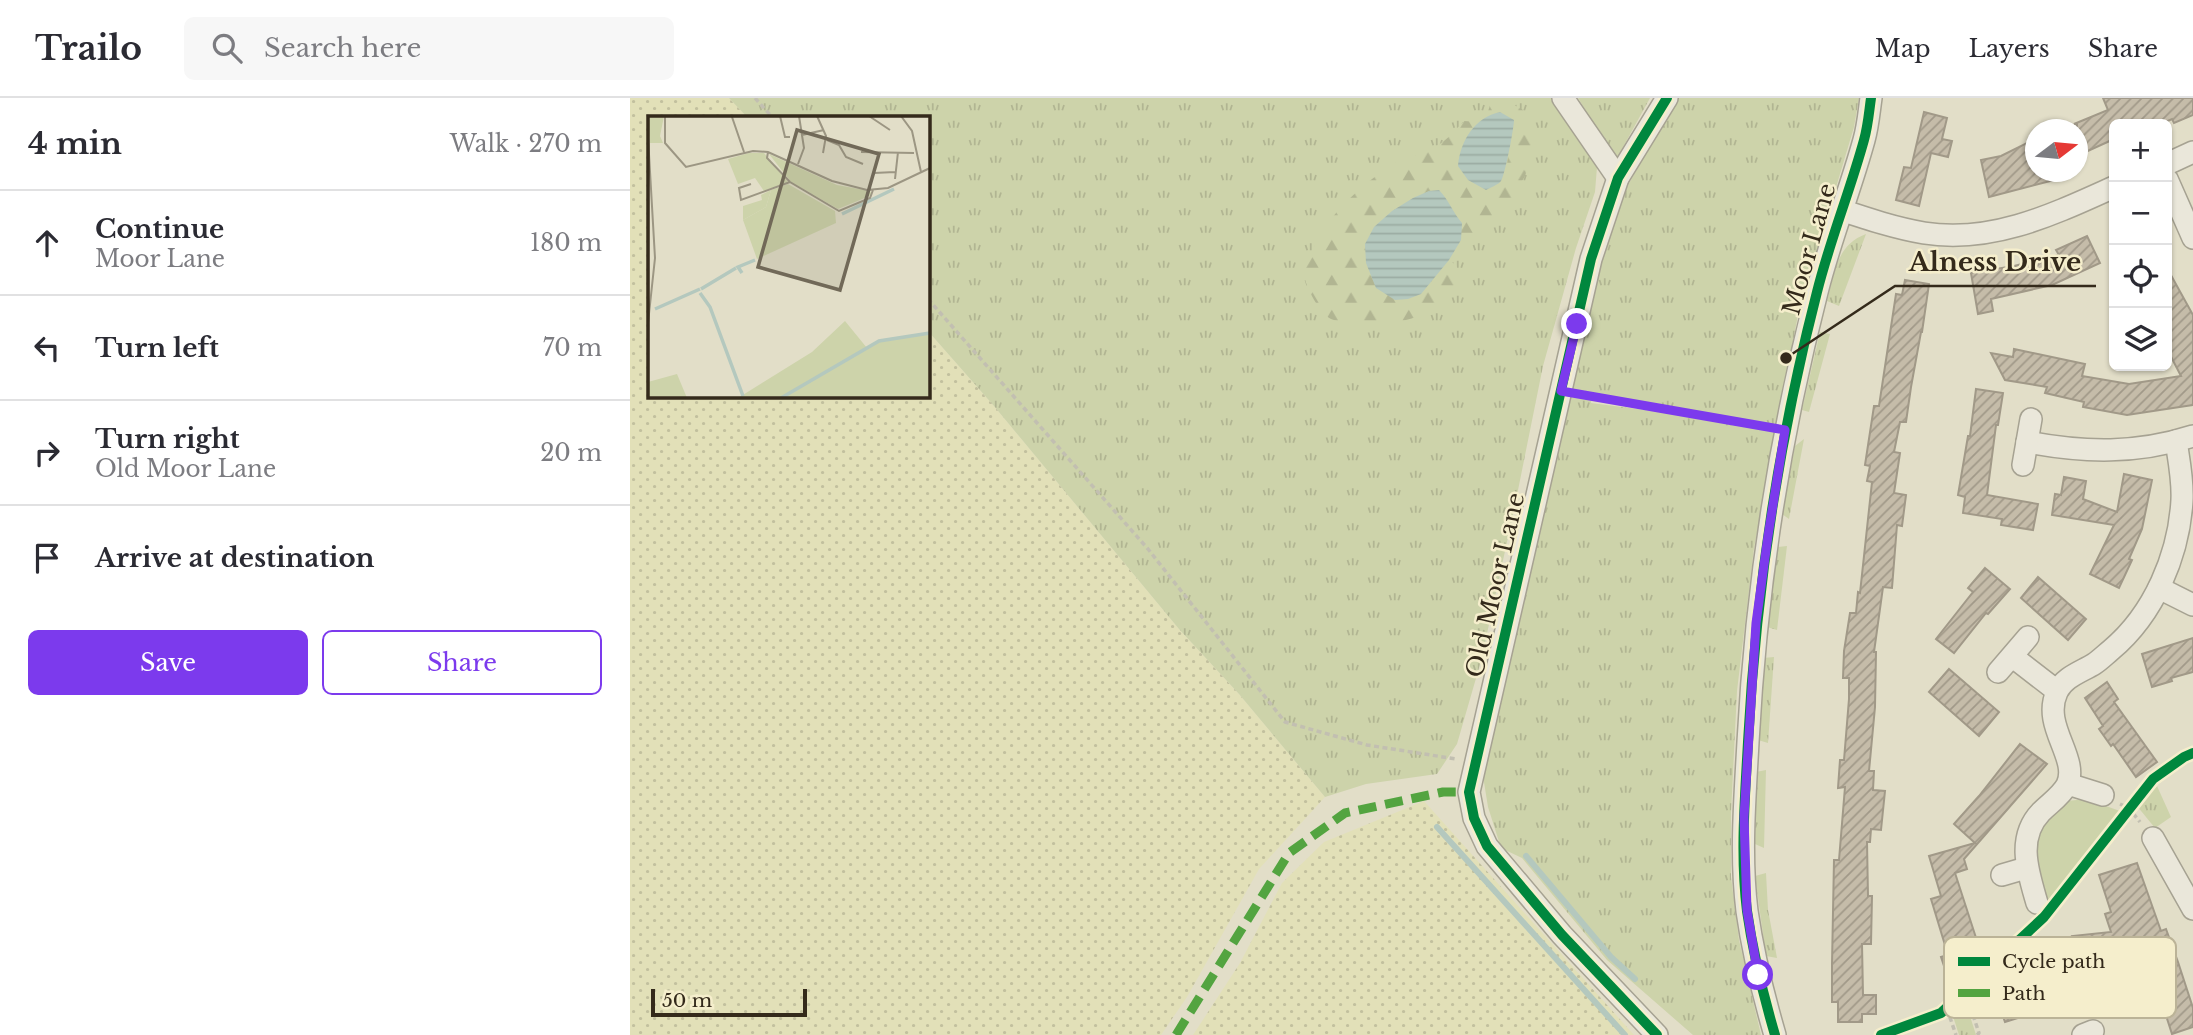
<!DOCTYPE html>
<html lang="en">
<head>
<meta charset="utf-8">
<style>
	body { margin:0; font-family:"Libre Baskerville",serif; background:#f7f7f7; color:#2b2b33 }
	.controls { position:absolute; right:21px; top:21px; display:grid; overflow:hidden; border-radius:10px; box-shadow:0 2px 5px #0004 }
	.controls button { width:63px; height:63px; display:grid; place-items:center; padding:0; border:0; border-bottom:2px solid #e1e1e2; background:#fff; color:#2b2b33; font:35px sans-serif }
	.compass { position:absolute; left:1395px; top:21px; width:63px; height:63px; border-radius:50%; background:#fff; box-shadow:0 2px 5px #0004; rotate:74deg }
	.scale { position:absolute; left:21px; bottom:18px; width:156px; box-sizing:border-box; padding-left:7px; border:4px solid #342a1b; border-top:0; font-size:19px; line-height:24px; white-space:nowrap; color:#342a1b; -webkit-text-stroke:5px #f5eecc; paint-order:stroke }
	.stop { position:absolute; width:21px; height:21px; margin:-16px; border:5px solid #7c3aed; border-radius:50%; background:#fff }
	.stop.end { background:#7c3aed; border-color:#fff; box-shadow:0 2px 7px #0008 }
	.list { margin:0; padding:0; list-style:none }
	h2 { display:flex; justify-content:space-between; align-items:center; height:91px; margin:0; padding:0 28px; font-size:30px }
	h2 small { font-size:23px; font-weight:400; color:#7c7c81 }
	.list li { display:grid; grid-template-columns:46px 1fr auto; gap:21px; align-items:center; box-sizing:border-box; height:105px; padding:0 28px; border-top:2px solid #e1e1e2 }
	.list b { display:block; font-size:26px; white-space:nowrap }
	.list p { margin:0; font-size:23px; white-space:nowrap; color:#7c7c81 }
	.list em { font-size:23px; font-style:normal; color:#7c7c81 }
	.actions { display:flex; gap:14px; padding:21px 28px }
	.actions a { flex:1; padding:16px 0; border:2px solid #7c3aed; border-radius:10px; text-align:center; font-size:24px; color:#7c3aed }
	.actions .main { background:#7c3aed; color:#fff }
	.icon { flex:none; width:38px; height:38px; fill:none; stroke:currentColor; stroke-width:2; stroke-linecap:round; stroke-linejoin:round }
	.map { position:relative; flex:none; width:1563px; height:937px; overflow:hidden }
	header { display:flex; align-items:center; gap:42px; box-sizing:border-box; height:98px; padding:0 35px; background:#fff; border-bottom:2px solid #e1e1e2 }
	header strong { font-size:33px }
	nav { display:flex; gap:38px; margin-inline-start:auto; font-size:24px }
	.search { width:490px; height:63px; background:#f7f7f7; display:flex; align-items:center; gap:18px; box-sizing:border-box; padding:0 24px; border-radius:10px; color:#7c7c81; font-size:26px }
	main { display:flex }
	aside { flex:1; background:#fff }
	.map>svg:first-child { display:block }
</style>
</head>
<body>
<header>
<strong>Trailo</strong>
<div class="search"><svg class="icon" aria-label="search" viewBox="0 0 24 24"><circle cx="10" cy="10" r="6"/><path d="M15 15l6 6"/></svg>Search here</div>
<nav><a>Map</a><a>Layers</a><a>Share</a></nav>
</header>
<main>
<aside>
<h2>4 min<small>Walk · 270 m</small></h2>
<ul class="list">
<li><svg class="icon" aria-label="ahead" viewBox="0 0 24 24"><path d="M12 20V5M6 11l6-6 6 6"/></svg><div><b>Continue</b><p>Moor Lane</p></div><em>180 m</em></li>
<li><svg class="icon" aria-label="left" viewBox="0 0 24 24"><path d="M17 20v-9H6M10 6l-5 5 5 5"/></svg><div><b>Turn left</b></div><em>70 m</em></li>
<li><svg class="icon" aria-label="right" viewBox="0 0 24 24"><path d="M7 20v-9h11M14 6l5 5-5 5"/></svg><div><b>Turn right</b><p>Old Moor Lane</p></div><em>20 m</em></li>
<li><svg class="icon" aria-label="arrive" viewBox="0 0 24 24"><path d="M6 21V4h12l-3 4 3 4H6"/></svg><div><b>Arrive at destination</b></div></li>
</ul>
<div class="actions"><a class="main">Save</a><a>Share</a></div>
</aside>
<div class="map">
<svg width="1563" height="937" viewBox="0 0 1563 937">
	<defs>
		<pattern id="farmland-dots" width="8" height="8" patternUnits="userSpaceOnUse" patternTransform="scale(1.75)"><rect width="8" height="8" fill="#e2e0b8"/><path d="M2 2h.1M6 6h.1" fill="none" stroke="#c2c09e" stroke-width="1.8" stroke-linecap="round"/></pattern>
		<pattern id="grass-tufts" width="24" height="20" patternUnits="userSpaceOnUse" patternTransform="scale(1.75)"><rect width="24" height="20" fill="#cdd3aa"/><path d="M3 7l-1-3M5 7V3M7 7l1-3M15 17l-1-3M17 17v-4M19 17l1-3" fill="none" stroke="#b1b592"/></pattern>
		<pattern id="forest-firs" width="22" height="20" patternUnits="userSpaceOnUse" patternTransform="scale(1.75)"><rect width="22" height="20" fill="#cdd3aa"/><path d="M5 1l3.5 6h-7zM16 11l3.5 6h-7z" fill="#b1b592"/></pattern>
		<pattern id="water-rules" width="6" height="5" patternUnits="userSpaceOnUse" patternTransform="scale(1.75)"><rect width="6" height="5" fill="#b4c8be"/><path d="M0 2.5h6" fill="none" stroke="#9baca3"/></pattern>
		<pattern id="building-hatch" width="6" height="6" patternUnits="userSpaceOnUse" patternTransform="scale(1.75)"><rect width="6" height="6" fill="#c5bca9"/><path d="M-1 1l2-2M0 6l6-6M5 7l2-2" fill="none" stroke="#a19989"/></pattern>
	</defs>
	<rect width="100%" height="100%" fill="#e2dec8"/>
	<!-- farmland -->
	<g fill="url(#farmland-dots)">
		<polygon points="0,0 99,0 117,19 19,19 19,298 298,298 298,233 364,308 549,531 609,596 695,699 629,771 557,899 531,937 0,937"/>
		<polygon points="794,703 1004,937 563,937 610,865 652,785 694,744"/>
	</g>
	<!-- grass -->
	<g fill="url(#grass-tufts)" fill-rule="evenodd">
		<polygon points="99,0 922,0 967,69 965,94 946,150 913,268 884,412 851,563 827,646 807,676 736,686 695,699 609,596 549,531 364,308 298,233 298,19 117,19"/>
		<polygon points="948,0 1020,0 986,62"/>
		<path d="M 1047,0 L 1229,0 L 1224,29 L 1168,217 L 1124,450 L 1107,593 L 1101,715 L 1101,779 L 1109,842 L 1131,937 L 1063,937 L 977,862 L 892,760 L 871,750 L 858,709 L 853,678 L 965,175 L 997,89 ZM 962,297 L 1093,322 L 961,305 Z"/>
		<path d="M 1236,136 L 1209,208 L 1197,203 C 1205,175 1206,147 1236,136 Z"/>
		<polygon points="1190,234 1200,236 1179,314 1172,312"/>
		<polygon points="1174,341 1159,421 1152,416 1165,348"/>
		<polygon points="1157,448 1147,532 1137,529 1147,449"/>
		<polygon points="1144,559 1138,645 1128,642 1133,560"/>
		<polygon points="1136,672 1134,750 1125,746 1126,674"/>
		<polygon points="1527,688 1541,719 1525,730 1507,708"/>
		<polygon points="1136,775 1138,812 1147,860 1136,858 1125,778"/>
		<polygon points="1334,899 1346,937 1329,937 1321,912"/>
	</g>
	<!-- forest -->
	<path fill="url(#forest-firs)" d="M 876,2 L 893,12 L 902,27 L 904,50 L 895,78 L 883,99 L 863,124 L 851,132 L 843,147 L 836,148 L 831,142 L 832,125 L 799,93 L 762,113 L 791,196 L 819,162 L 826,167 L 830,177 C 815,217 771,228 733,226 C 723,225 710,225 701,221 C 690,216 675,188 674,176 C 673,168 680,158 683,151 C 697,117 736,82 767,64 C 778,58 791,57 802,51 C 815,44 825,33 834,23 L 848,24 L 829,53 L 877,67 L 879,49 L 884,29 L 870,14 L 857,17 L 860,7 Z"/>
	<!-- park -->
	<polygon fill="#cdd3aa" points="1456,701 1490,713 1418,808 1405,769 1405,745 1416,720 1437,703"/>
	<!-- water -->
	<g fill="url(#water-rules)">
		<path d="M 870,14 L 884,22 C 884,30 875,77 871,83 C 868,87 861,89 856,92 L 838,82 L 828,68 C 830,43 845,19 870,14 Z"/>
		<path d="M 809,92 C 819,102 823,115 832,125 L 831,142 L 819,162 L 791,196 L 778,201 L 765,202 L 746,190 L 736,165 L 735,146 L 744,129 L 762,113 L 783,100 L 799,93 Z"/>
	</g>
	<g fill="none" stroke-linecap="round" stroke-linejoin="round">
		<!-- stream -->
		<g stroke="#b4c8be" stroke-width="6">
			<polyline points="807,729 995,937"/>
			<polyline points="896,758 981,859 1005,881"/>
		</g>
	</g>
	<!-- building -->
	<g fill="url(#building-hatch)" stroke="#a19988" stroke-width="2">
		<polygon points="1473,0 1563,0 1563,17 1544,25 1542,21 1531,26 1484,26 1484,41 1447,58 1447,26 1444,26 1478,12"/>
		<polygon points="1294,14 1317,20 1312,41 1322,43 1318,59 1301,55 1289,108 1266,102 1274,69 1281,70"/>
		<polygon points="1405,41 1405,74 1435,74 1436,79 1359,99 1351,62 1371,58"/>
		<polygon points="1457,138 1470,165 1422,187 1361,201 1363,213 1348,216 1341,175 1384,168 1429,157 1426,152"/>
		<polygon points="1537,170 1563,217 1563,307 1497,317 1453,309 1454,304 1415,295 1417,289 1375,282 1361,255 1383,259 1384,251 1455,266 1452,278 1499,286 1551,278 1537,251"/>
		<polygon points="1275,182 1299,186 1292,234 1291,234 1281,289 1276,324 1270,324 1264,354 1270,355 1264,395 1276,397 1272,428 1267,427 1262,490 1253,489 1244,554 1246,554 1245,609 1239,673 1244,673 1243,692 1255,693 1251,732 1241,731 1240,744 1237,744 1238,798 1242,798 1241,846 1232,846 1233,897 1246,897 1246,916 1232,916 1232,924 1208,924 1208,904 1202,904 1202,866 1204,762 1209,762 1215,689 1208,690 1210,662 1214,662 1219,601 1219,580 1213,580 1214,553 1220,515 1226,515 1228,494 1230,495 1242,384 1237,383 1240,368 1235,367 1244,308 1249,308 1266,196 1272,197"/>
		<polygon points="1346,291 1373,295 1368,327 1366,327 1357,397 1408,406 1403,432 1371,427 1372,421 1333,415 1335,399 1328,397 1338,338 1340,338"/>
		<polygon points="1494,376 1522,382 1512,431 1499,461 1502,462 1489,490 1460,476 1484,427 1422,417 1425,396 1431,397 1434,379 1456,383 1453,401 1487,414"/>
		<polygon points="1355,470 1380,491 1358,516 1356,515 1324,555 1306,541 1343,494 1338,490"/>
		<polygon points="1408,479 1456,521 1438,542 1391,500"/>
		<polygon points="1563,540 1563,574 1541,580 1542,583 1522,589 1512,556"/>
		<polygon points="1319,571 1369,614 1349,638 1299,594"/>
		<polygon points="1477,584 1488,601 1484,604 1527,664 1506,679 1483,646 1481,648 1469,631 1473,628 1455,600"/>
		<polygon points="1390,646 1417,666 1334,761 1337,771 1325,775 1349,849 1338,852 1342,866 1316,874 1311,859 1318,857 1301,801 1311,798 1299,758 1345,745 1324,726 1349,698"/>
		<polygon points="1507,765 1531,833 1536,831 1548,864 1563,910 1563,929 1542,936 1518,862 1501,868 1492,842 1458,853 1466,876 1389,901 1394,918 1375,924 1370,910 1351,916 1344,894 1387,880 1383,866 1412,858 1412,859 1445,848 1442,838 1481,834 1475,816 1481,814 1469,777"/>
	</g>
	<g fill="none" stroke-linecap="round" stroke-linejoin="round">
		<!-- minor casing -->
		<g stroke="#a6a292" stroke-width="24">
			<g id="minor">
				<polyline points="933,0 988,80"/>
				<polyline points="1537,66 1563,54"/>
				<polyline points="1537,81 1563,140"/>
				<path d="M 1211,112 C 1238,121 1265,130 1294,135 C 1362,146 1424,116 1484,89"/>
				<path d="M 1397,344 C 1455,355 1507,356 1563,338"/>
				<polyline points="1393,367 1401,321"/>
				<polyline points="1529,490 1563,507"/>
				<polyline points="1383,559 1427,593"/>
				<polyline points="1368,574 1398,539"/>
				<polyline points="1438,686 1473,697"/>
				<polyline points="1523,740 1563,811"/>
				<polyline points="1372,777 1396,770"/>
				<path d="M 1407,805 C 1398,774 1386,740 1411,714 C 1420,705 1431,698 1437,687 C 1450,660 1411,628 1427,594 C 1434,579 1451,574 1464,566 C 1470,562 1475,557 1481,552 C 1524,516 1549,457 1552,402 C 1553,382 1549,363 1546,343"/>
				<polyline points="1027,937 932,837 857,748 844,720 839,694 961,161 988,80 1037,0"/>
				<path d="M 1145,937 C 1133,896 1123,855 1117,813 C 1110,757 1115,700 1118,644 C 1126,492 1149,341 1187,194 C 1200,142 1220,93 1234,42 C 1238,28 1239,14 1241,0"/>
				<polyline points="1453,937 1463,933"/>
			</g>
		</g>
		<!-- path -->
		<g stroke="#c2bfb1" stroke-width="3.5" stroke-dasharray="5 3.5" stroke-linecap="butt">
			<polyline points="125,0 142,19"/>
			<polyline points="298,201 518,451 655,624 737,647 826,661"/>
			<polyline points="951,296 1136,329"/>
			<polyline points="1490,706 1499,710 1510,724"/>
			<polyline points="1335,893 1349,935 1347,937"/>
			<polyline points="1317,911 1326,937"/>
		</g>
		<!-- minor -->
		<use href="#minor" stroke="#eae7da" stroke-width="21"/>
		<!-- quiet -->
		<polyline stroke="#53a440" stroke-width="9" stroke-dasharray="18 9" stroke-linecap="butt" points="546,937 659,755 715,715 813,694 839,694"/>
		<!-- cycleway casing -->
		<g stroke="#f5eecc" stroke-width="15">
			<g id="cycleway">
				<polyline points="1027,937 932,837 857,748 844,720 839,694 961,161 988,80 1037,0"/>
				<path d="M 1145,937 C 1133,896 1123,855 1117,813 C 1110,757 1115,700 1118,644 C 1126,492 1149,341 1187,194 C 1200,142 1220,93 1234,42 C 1238,28 1239,14 1241,0"/>
				<polyline points="1251,937 1311,915 1414,819 1523,681 1554,659 1563,655"/>
			</g>
		</g>
		<!-- cycleway -->
		<use href="#cycleway" stroke="#00873e" stroke-width="10"/>
	</g>
	<g fill="none" stroke-linecap="round" stroke-linejoin="round">
		<!-- route -->
		<polyline stroke="#7c3aed" stroke-width="9" points="947,226 931,293 1155,332 1138,438 1126,525 1114,719 1117,812 1128,877"/>
	</g>
	<g text-anchor="middle" dominant-baseline="central" stroke-width="5" stroke-linejoin="round" paint-order="stroke">
		<!-- street labels -->
		<g font-size="24" fill="#342a1b" stroke="#f5eecc">
			<text transform="translate(1179 151) rotate(-74)">Moor Lane</text>
			<text transform="translate(865 487) rotate(-77)">Old Moor Lane</text>
		</g>
	</g>
	<!-- overview -->
	<g transform="translate(18 18)">
		<rect width="282" height="282" fill="#e2dec8"/>
		<path d="M 0,0 L 16,0 L 12,20 L 15,27 L 2,27 ZM 101,37 L 116,37 L 140,66 L 116,75 L 107,62 L 90,68 L 80,43 ZM 121,38 L 189,69 L 222,75 L 224,79 L 190,93 L 143,66 ZM 140,68 L 187,95 L 188,107 L 109,143 L 95,104 L 118,91 L 123,74 ZM 197,205 L 219,232 L 133,282 L 90,282 L 164,236 ZM 29,258 L 39,282 L 0,282 L 0,266 Z" fill="#cdd3aa"/>
		<path d="M 282,217 L 282,282 L 133,282 L 233,224 Z" fill="#cdd3aa"/>
		<path d="M 123,74 L 118,91 L 95,104 L 95,90 L 114,84 L 113,79 Z" fill="#cdd3aa"/>
		<path fill="none" stroke="#b4c8be" stroke-width="3.5" d="M 194,98 L 246,73M 94,157 L 90,151 L 107,144M 53,173 L 88,152M 52,177 L 62,191 L 95,280M 7,193 L 52,173M 133,282 L 231,225 L 282,217"/>
		<path fill="none" stroke="#9c9683" stroke-width="2" d="M 17,0 L 17,27 L 38,51 L 105,35 L 120,36 L 184,65 L 219,74 L 240,72 L 282,52M 132,0 L 137,21 L 142,21M 169,0 L 178,20 L 175,37M 221,0 L 242,14M 253,0 L 264,15 L 273,56M 84,1 L 96,36M 154,19 L 176,14M 0,21 L 7,142 L 0,207M 179,24 L 191,29 L 198,41 L 215,48M 120,36 L 119,42 L 142,66 L 191,95 L 222,82 L 225,74M 213,36 L 266,37M 150,48 L 156,32 L 151,0M 226,57 L 247,56M 247,63 L 250,36M 103,68 L 91,72 L 93,84 L 142,66"/>
		<path fill="#716958" fill-opacity="0.15" stroke="#716958" stroke-width="3.5" d="M 149,14 L 231,38 L 192,174 L 110,151 Z"/>
		<rect width="282" height="282" fill="none" stroke="#342a1b" stroke-width="3.5"/>
	</g>
	<!-- legend -->
	<rect x="1314" y="839" width="232" height="81" rx="10" fill="#f5eecc" stroke="#bbb397" stroke-width="2"/>
	<rect x="1328" y="859" width="32" height="9" fill="#00873e"/>
	<rect x="1328" y="891" width="32" height="8" fill="#53a440"/>
	<g font-size="19" fill="#342a1b">
		<text x="1372" y="870">Cycle path</text>
		<text x="1372" y="902">Path</text>
	</g>
	<!-- callouts -->
	<path fill="none" stroke="#342a1b" stroke-width="2.5" d="M1156 260L1265 188H1466"/>
	<circle fill="#342a1b" stroke="#f5eecc" stroke-width="2.5" cx="1156" cy="260" r="7"/>
	<g font-size="26" text-anchor="middle" font-weight="bold" fill="#342a1b" stroke="#f5eecc" stroke-width="5" stroke-linejoin="round" paint-order="stroke">
		<text x="1365" y="173">Alness Drive</text>
	</g>
</svg>
<div class="controls">
<button>+</button>
<button>−</button>
<button><svg class="icon" aria-label="locate" viewBox="0 0 24 24"><circle cx="12" cy="12" r="6"/><path d="M12 2v4M12 18v4M2 12h4M18 12h4"/></svg></button>
<button><svg class="icon" aria-label="layers" viewBox="0 0 24 24"><path d="M12 4l9 5-9 5-9-5zM3 14l9 5 9-5"/></svg></button>
</div>
<svg class="compass" viewBox="-18 -18 36 36"><path d="M0-13l5 13h-10z" fill="#e53935"/><path d="M0 13l5-13h-10z" fill="#7c7c81"/></svg>
<div class="scale">50 m</div>
<div class="stop" style="left:1128px;top:877px"></div>
<div class="stop end" style="left:947px;top:226px"></div>
</div>
</main>
</body>
</html>
